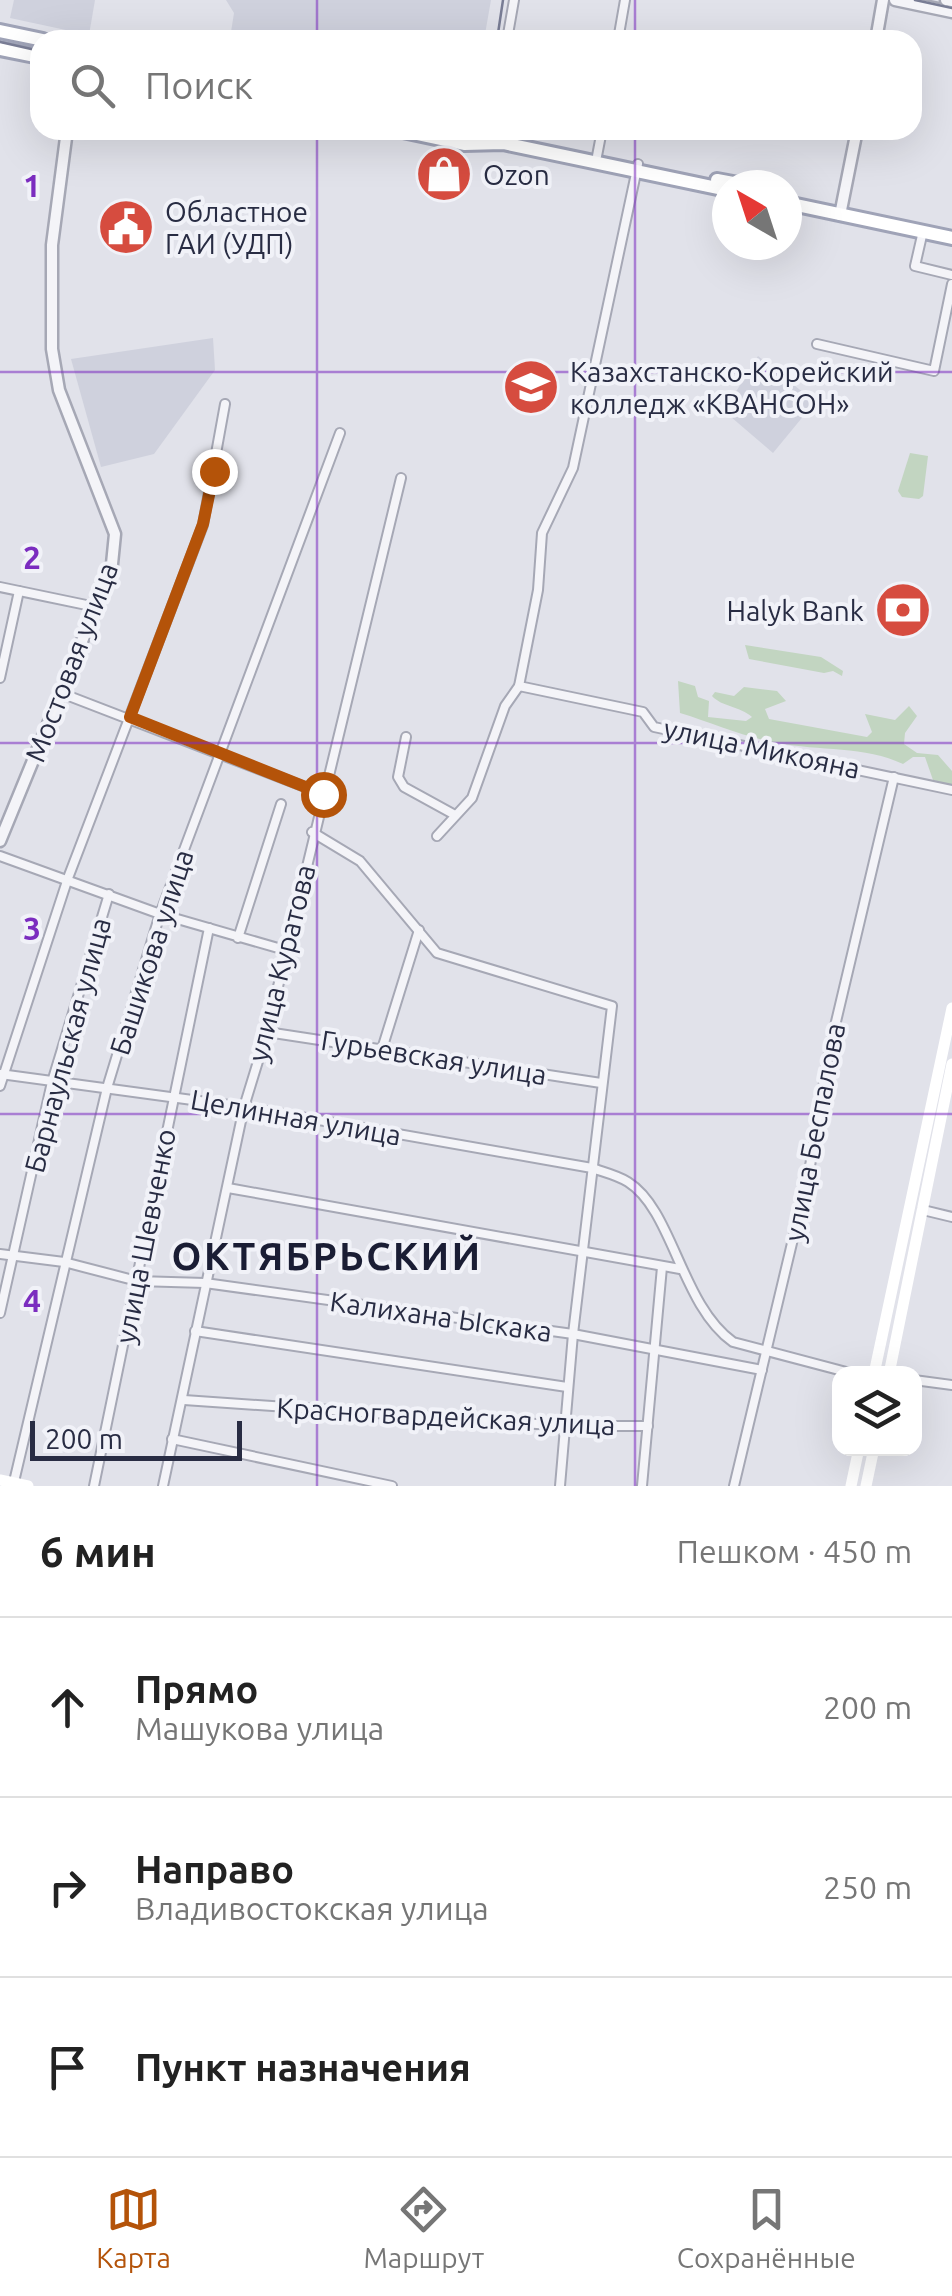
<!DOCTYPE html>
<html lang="ru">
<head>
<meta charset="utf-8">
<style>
	body { margin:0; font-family:Ubuntu,sans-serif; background:#f2f2f2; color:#222 }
	.controls { position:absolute; right:30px; bottom:30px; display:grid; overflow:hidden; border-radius:20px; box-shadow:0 10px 40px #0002 }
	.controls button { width:90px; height:90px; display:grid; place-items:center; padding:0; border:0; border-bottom:2px solid #e0e0e0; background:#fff; color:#222; font:50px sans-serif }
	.compass { position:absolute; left:712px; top:170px; width:90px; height:90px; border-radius:50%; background:#fff; box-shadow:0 10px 40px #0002; rotate:321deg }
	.scale { position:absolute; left:30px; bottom:25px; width:212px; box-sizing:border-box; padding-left:10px; border:5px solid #282c43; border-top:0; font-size:28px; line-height:35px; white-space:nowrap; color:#282c43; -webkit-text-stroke:8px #f1f2f8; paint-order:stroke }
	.stop { position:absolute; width:30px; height:30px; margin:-22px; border:8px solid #b45309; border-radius:50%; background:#fff }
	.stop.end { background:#b45309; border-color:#fff; box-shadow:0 2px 10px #0008 }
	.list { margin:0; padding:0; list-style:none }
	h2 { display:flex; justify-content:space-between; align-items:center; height:130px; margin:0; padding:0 40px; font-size:42px }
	h2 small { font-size:32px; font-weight:400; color:#767676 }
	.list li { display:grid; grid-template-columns:65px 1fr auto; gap:30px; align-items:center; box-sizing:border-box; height:180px; padding:0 40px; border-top:2px solid #e0e0e0 }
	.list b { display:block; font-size:38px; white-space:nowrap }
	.list p { margin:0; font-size:32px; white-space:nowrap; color:#767676 }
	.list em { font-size:32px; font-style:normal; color:#767676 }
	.icon { flex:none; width:55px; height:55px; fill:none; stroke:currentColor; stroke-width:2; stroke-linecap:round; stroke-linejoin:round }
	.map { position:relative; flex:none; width:952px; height:1486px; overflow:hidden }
	.search { position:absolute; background:#fff; box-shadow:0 10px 40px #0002; left:30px; right:30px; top:30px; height:110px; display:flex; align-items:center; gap:25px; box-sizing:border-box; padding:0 35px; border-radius:30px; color:#767676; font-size:38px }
	.sheet { height:670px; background:#fff }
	nav { display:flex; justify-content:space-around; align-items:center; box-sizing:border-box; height:140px; border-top:2px solid #e0e0e0; background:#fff; font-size:28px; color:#767676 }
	nav a { display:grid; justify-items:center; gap:5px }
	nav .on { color:#b45309 }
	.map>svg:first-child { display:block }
</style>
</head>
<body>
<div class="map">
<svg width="952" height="1486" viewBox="0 0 952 1486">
	<rect width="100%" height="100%" fill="#e1e2ea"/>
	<!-- built -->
	<g fill="#cfd1dd">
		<polygon points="14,0 95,0 89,35 10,18"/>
		<polygon points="226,0 491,0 484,40 236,40 231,32 234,13"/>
		<polygon points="213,338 215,370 154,454 101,467 71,359"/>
		<polygon points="758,356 815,402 773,453 724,411"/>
	</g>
	<!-- green -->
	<g fill="#c2d5c1">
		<polygon points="910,453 928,456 923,496 919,499 902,497 898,491"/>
		<polygon points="745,645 821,657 843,671 842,676 833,671 824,673 749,659"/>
		<path d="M 678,681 L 695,686 L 698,697 L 709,701 L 708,717 L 746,721 L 752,717 C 740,706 722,707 712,696 L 715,692 L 734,696 L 744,687 L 777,691 L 786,701 L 765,709 L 769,719 L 867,737 L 872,732 L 865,714 L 895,720 L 909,706 L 917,716 L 905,733 L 904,744 L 917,753 L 938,755 L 952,771 L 952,785 L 933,780 L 925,757 L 913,757 L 903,764 C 866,746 818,751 778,743 C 743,737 713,723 680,713 Z"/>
	</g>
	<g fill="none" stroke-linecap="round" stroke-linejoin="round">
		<!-- minor casing -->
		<g stroke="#a6a8b5" stroke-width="12">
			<g id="minor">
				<polyline points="507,40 514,0"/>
				<polyline points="618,40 625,0"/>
				<polyline points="597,156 602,130"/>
				<polyline points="923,231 915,266 952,275"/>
				<polyline points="817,344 934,371 952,284"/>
				<polyline points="0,587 96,607"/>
				<polyline points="0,678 19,591"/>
				<polyline points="519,686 643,712 654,727 952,790"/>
				<polyline points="61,693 323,794"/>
				<polyline points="406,737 398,777 404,787 455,815"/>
				<polyline points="312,832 360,861 437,953 612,1006 573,1334 560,1486"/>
				<polyline points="437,836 472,798 505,706 519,686 538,590 542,533 573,468 638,164"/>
				<polyline points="0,856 160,914 285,950"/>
				<polyline points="238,938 281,804"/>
				<polyline points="267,1032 601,1083"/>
				<polyline points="382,1049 419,930"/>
				<path d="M 0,1074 L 244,1107 L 592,1168 C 603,1172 617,1175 628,1182 C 673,1210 681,1305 733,1342 L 854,1374"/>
				<polyline points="0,1086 68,878 203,525 225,404"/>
				<polyline points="228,1188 680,1269"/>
				<polyline points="923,1210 952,1217"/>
				<polyline points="0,1254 64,1262 137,1281 205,1283 573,1334 762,1370"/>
				<polyline points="0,1313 52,1082 109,894"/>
				<polyline points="195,1331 567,1387"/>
				<polyline points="914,1380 952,1385"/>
				<polyline points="184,1400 565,1426 648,1426"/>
				<polyline points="172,1439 392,1486"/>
				<polyline points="13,1486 107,1088 160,914 340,433"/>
				<polyline points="94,1486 209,928"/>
				<polyline points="163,1486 244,1107 267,1032 401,478"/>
				<polyline points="642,1486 662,1267"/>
				<polyline points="734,1486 809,1172 830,1047 894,777"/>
			</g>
		</g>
		<!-- tertiary casing -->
		<g stroke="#a6a8b5" stroke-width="15">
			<g id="tertiary">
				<polyline points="895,0 952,12"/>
				<polyline points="946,0 952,1"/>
				<polyline points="876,40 883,0"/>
				<polyline points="840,215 857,130"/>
				<polyline points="0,841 96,607 112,564 115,534 59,390 52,349 52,245 67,130"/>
			</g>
		</g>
		<!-- primary casing -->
		<g stroke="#9fa3b7" stroke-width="18">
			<g id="primary">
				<polyline points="0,31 43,40"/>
				<polyline points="0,49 40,57"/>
				<polyline points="398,130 464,144 503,143 727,190"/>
				<polyline points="463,130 506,138"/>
				<polyline points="717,180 744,185"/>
				<polyline points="787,203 952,238"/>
			</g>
		</g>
		<!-- minor -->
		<use href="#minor" stroke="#f4f4f8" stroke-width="8"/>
		<!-- tertiary -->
		<use href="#tertiary" stroke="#f4f4f8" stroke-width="10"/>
		<!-- secondary -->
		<g stroke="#fff" stroke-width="11">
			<polyline points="874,1374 952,1008"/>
			<polyline points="889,1374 952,1064"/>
			<polyline points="0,1480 28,1486"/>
			<polyline points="851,1486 859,1448"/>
			<polyline points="866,1486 874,1448"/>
		</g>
		<!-- primary -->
		<use href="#primary" stroke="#fff" stroke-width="12"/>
		<!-- tram -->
		<g stroke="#797d95" stroke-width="2.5">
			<polyline points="915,0 952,8"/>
			<polyline points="497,40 503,0"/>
			<polyline points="0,42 40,51"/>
			<polyline points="426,130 463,136 479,130"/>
		</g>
	</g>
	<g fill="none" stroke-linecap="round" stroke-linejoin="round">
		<!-- route -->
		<polyline stroke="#b45309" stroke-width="12" points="214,471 203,524 130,717 323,794"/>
	</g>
	<!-- grid -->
	<path fill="none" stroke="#7b2cbf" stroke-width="2.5" stroke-opacity="0.55" d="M 317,0 L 317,40M 635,0 L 635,40M 317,130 L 317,1486M 635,130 L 635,1486M 0,372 L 952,372M 0,743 L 952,743M 0,1114 L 952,1114"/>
	<!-- icons -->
	<defs>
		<g id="shop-disc" transform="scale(2.875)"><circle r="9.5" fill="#d64c3f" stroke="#f1f2f8"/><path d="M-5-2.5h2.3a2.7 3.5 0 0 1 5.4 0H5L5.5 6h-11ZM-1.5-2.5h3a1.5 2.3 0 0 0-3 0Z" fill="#fff"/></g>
		<g id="civic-disc" transform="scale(2.875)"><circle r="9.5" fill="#d64c3f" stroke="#f1f2f8"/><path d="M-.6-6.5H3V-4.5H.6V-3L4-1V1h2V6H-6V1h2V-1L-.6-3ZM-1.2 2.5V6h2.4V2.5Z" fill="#fff"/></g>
		<g id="university-disc" transform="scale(2.875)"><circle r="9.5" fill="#d64c3f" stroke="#f1f2f8"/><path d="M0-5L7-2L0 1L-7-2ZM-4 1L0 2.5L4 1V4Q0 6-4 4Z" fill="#fff"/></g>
		<g id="bank-disc" transform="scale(2.875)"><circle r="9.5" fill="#d64c3f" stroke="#f1f2f8"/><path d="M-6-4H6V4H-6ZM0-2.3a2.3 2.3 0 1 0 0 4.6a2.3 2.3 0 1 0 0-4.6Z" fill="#fff"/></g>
	</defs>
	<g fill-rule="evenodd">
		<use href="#shop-disc" x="444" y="174"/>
		<use href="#civic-disc" x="126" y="227"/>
		<use href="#university-disc" x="531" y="387"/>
		<use href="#bank-disc" x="903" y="610"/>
	</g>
	<g text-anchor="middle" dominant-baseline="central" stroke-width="8" stroke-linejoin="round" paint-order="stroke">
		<!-- poi labels -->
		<g font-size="28" fill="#282c43" stroke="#f1f2f8" text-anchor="start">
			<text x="483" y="174">Ozon</text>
			<text x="165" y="211">Областное<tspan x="165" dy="32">ГАИ (УДП)</tspan></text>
			<text x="570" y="371">Казахстанско-Корейский<tspan x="570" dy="32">колледж «КВАНСОН»</tspan></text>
			<text x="864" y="610" text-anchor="end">Halyk Bank</text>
		</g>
		<!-- street labels -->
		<g font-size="28" fill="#282c43" stroke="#f1f2f8">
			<text transform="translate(71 662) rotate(-69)">Мостовая улица</text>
			<text transform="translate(762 748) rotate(12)">улица Микояна</text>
			<text transform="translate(151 952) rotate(-72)">Башикова улица</text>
			<text transform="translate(281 963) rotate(-76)">улица Куратова</text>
			<text transform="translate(67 1045) rotate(-75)">Барнаульская улица</text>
			<text transform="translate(434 1057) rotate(9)">Гурьевская улица</text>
			<text transform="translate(296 1117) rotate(10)">Целинная улица</text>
			<text transform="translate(814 1132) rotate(-79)">улица Беспалова</text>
			<text transform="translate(145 1236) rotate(-79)">улица Шевченко</text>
			<text transform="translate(441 1316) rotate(8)">Калихана Ыскака</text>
			<text transform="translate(446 1416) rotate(3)">Красногвардейская улица</text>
		</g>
		<!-- district labels -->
		<g font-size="38" font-weight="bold" letter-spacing="2.5" fill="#1a1d34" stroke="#f1f2f8">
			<text x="327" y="1256">ОКТЯБРЬСКИЙ</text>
		</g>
	</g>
	<g font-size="32" text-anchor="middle" font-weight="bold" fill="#7b2cbf" stroke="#f1f2f8" stroke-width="8" stroke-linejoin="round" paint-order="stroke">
		<text x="32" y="197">1</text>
		<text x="32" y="569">2</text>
		<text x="32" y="940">3</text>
		<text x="32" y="1312">4</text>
	</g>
</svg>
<div class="controls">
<button><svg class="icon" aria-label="layers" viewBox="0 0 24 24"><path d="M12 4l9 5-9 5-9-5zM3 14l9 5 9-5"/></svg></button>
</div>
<svg class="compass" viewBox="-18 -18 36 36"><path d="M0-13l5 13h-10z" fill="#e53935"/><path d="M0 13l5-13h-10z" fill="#767676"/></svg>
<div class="scale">200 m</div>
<div class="stop" style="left:323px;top:794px"></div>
<div class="stop end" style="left:214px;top:471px"></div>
<div class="search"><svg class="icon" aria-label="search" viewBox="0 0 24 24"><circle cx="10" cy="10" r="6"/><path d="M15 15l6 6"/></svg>Поиск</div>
</div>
<section class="sheet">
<h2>6 мин<small>Пешком · 450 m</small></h2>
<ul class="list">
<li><svg class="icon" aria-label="ahead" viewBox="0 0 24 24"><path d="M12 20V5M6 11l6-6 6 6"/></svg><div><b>Прямо</b><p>Машукова улица</p></div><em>200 m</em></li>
<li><svg class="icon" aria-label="right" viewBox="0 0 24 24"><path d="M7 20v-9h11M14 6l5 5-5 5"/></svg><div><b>Направо</b><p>Владивостокская улица</p></div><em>250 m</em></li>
<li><svg class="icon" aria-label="arrive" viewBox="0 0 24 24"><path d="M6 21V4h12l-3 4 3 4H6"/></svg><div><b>Пункт назначения</b></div></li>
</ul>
</section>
<nav>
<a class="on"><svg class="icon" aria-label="map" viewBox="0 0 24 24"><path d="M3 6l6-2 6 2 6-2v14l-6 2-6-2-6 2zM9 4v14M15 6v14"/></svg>Карта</a>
<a><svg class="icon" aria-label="directions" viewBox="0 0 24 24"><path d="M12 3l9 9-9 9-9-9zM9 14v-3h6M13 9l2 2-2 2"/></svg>Маршрут</a>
<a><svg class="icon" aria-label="saved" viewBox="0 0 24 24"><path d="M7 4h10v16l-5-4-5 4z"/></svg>Сохранённые</a>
</nav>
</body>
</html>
